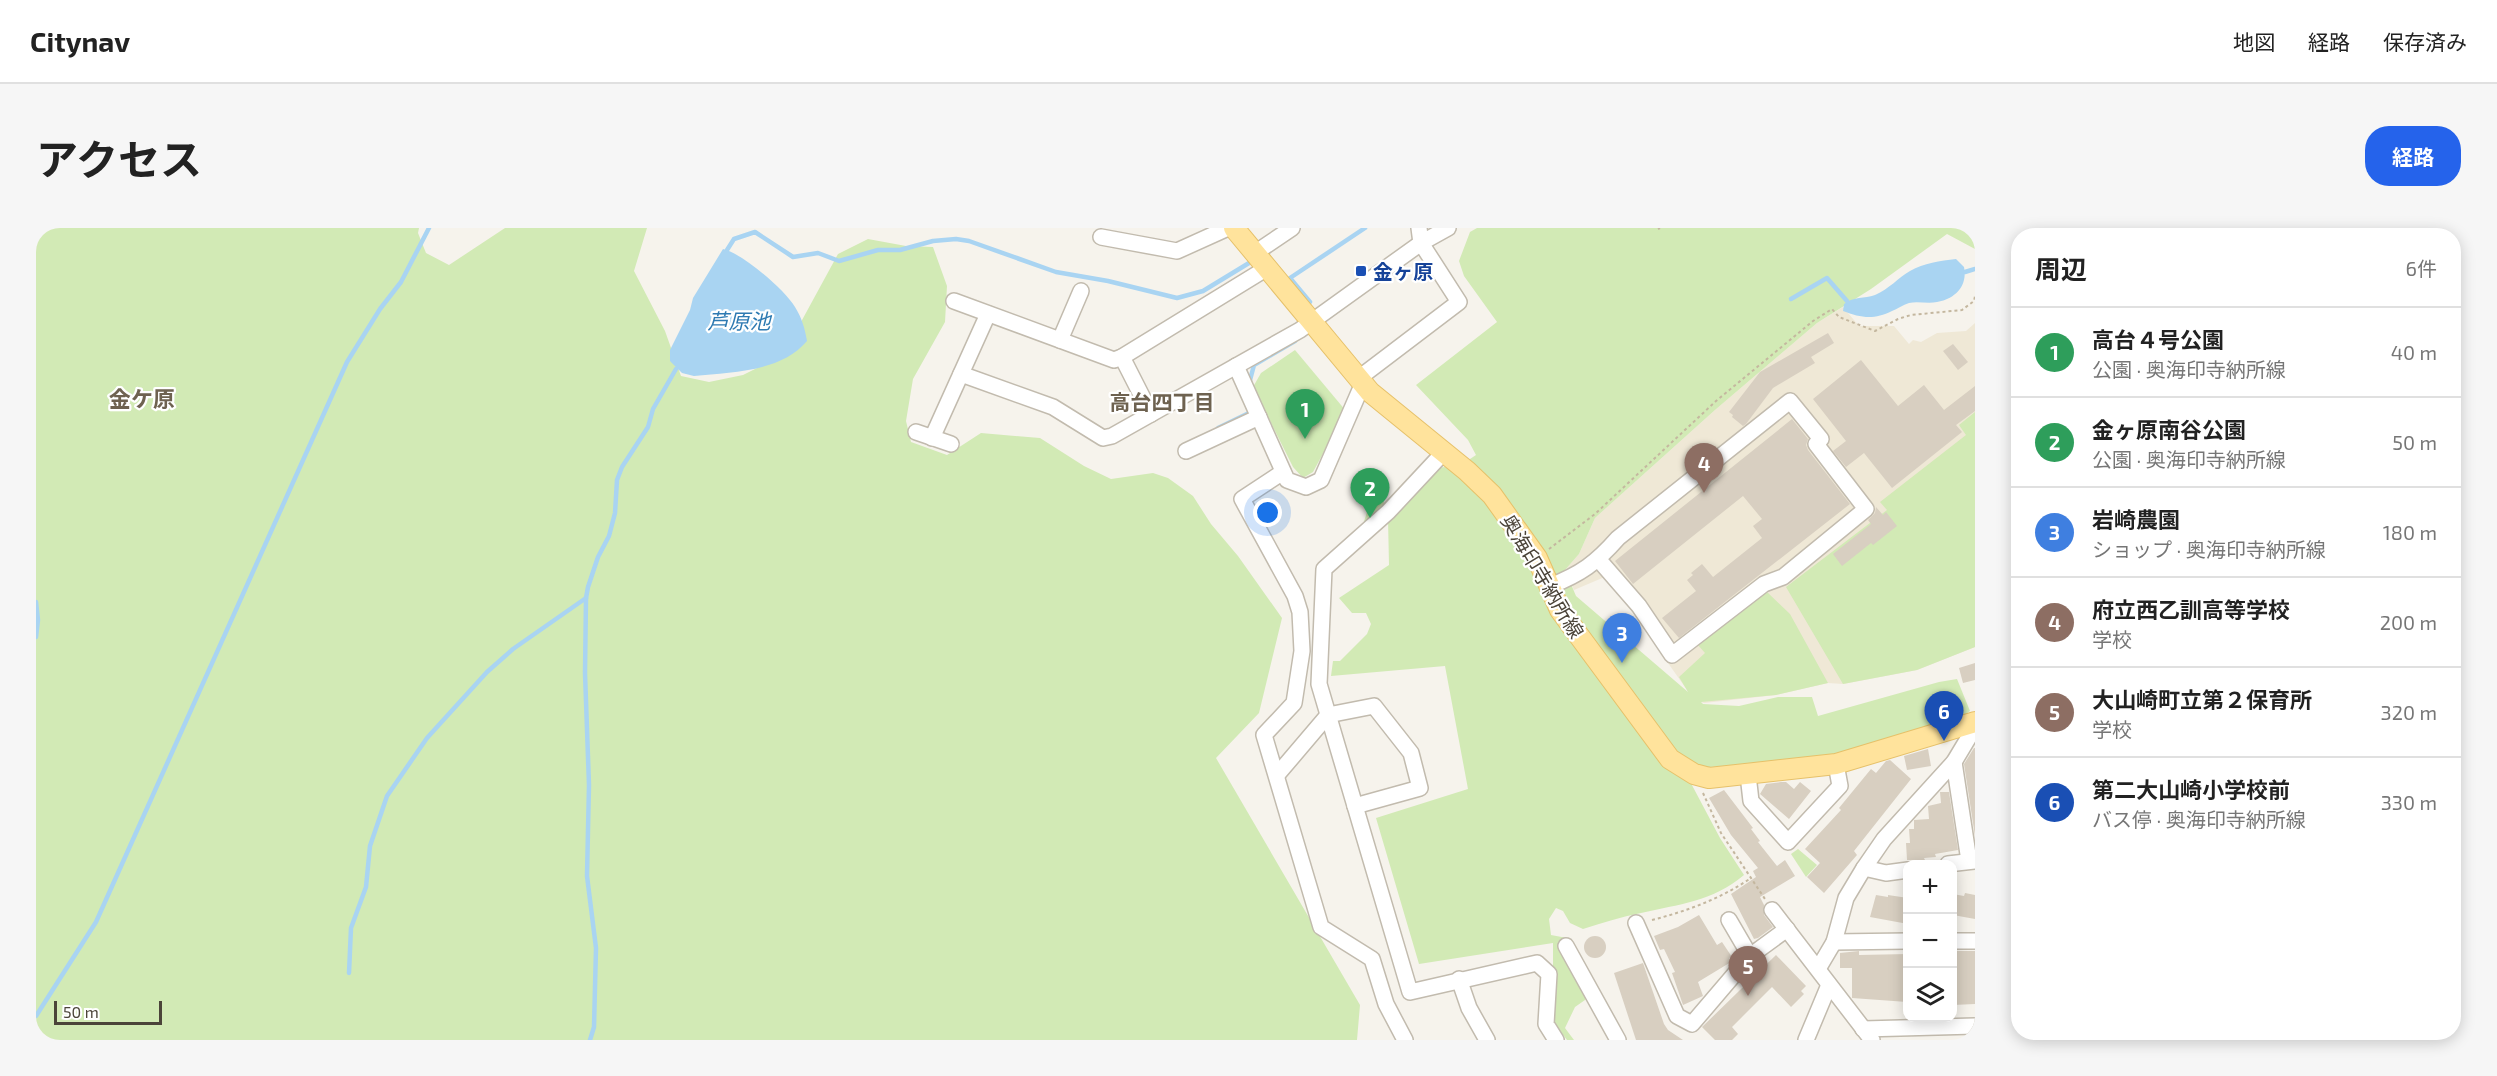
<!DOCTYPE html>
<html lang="ja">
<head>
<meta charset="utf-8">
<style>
	body { margin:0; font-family:"Exo 2","Noto Sans JP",sans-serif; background:#f6f6f6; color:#222 }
	.controls { position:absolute; right:18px; bottom:18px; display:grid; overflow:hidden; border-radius:12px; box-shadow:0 3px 15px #0003 }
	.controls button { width:54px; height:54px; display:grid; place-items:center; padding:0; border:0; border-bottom:2px solid #e0e0e0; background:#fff; color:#222; font:30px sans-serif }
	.scale { position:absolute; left:18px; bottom:15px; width:108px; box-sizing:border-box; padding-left:6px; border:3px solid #4b4439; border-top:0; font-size:16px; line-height:21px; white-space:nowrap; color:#4b4439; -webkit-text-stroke:4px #fff; paint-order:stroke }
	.you { position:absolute; left:1232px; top:285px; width:21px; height:21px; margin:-15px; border:4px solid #fff; border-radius:50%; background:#1a73e8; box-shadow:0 0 0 9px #1a73e833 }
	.badge { display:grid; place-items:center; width:39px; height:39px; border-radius:50%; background:#2563eb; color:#fff; font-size:20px; font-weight:700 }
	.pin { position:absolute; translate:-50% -50px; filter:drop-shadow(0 2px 3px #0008) }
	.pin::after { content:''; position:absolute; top:32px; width:21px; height:18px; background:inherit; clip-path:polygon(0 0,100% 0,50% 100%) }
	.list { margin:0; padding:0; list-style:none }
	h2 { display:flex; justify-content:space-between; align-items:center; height:78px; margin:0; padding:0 24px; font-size:26px }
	h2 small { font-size:20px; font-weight:400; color:#767676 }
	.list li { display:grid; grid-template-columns:39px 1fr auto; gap:18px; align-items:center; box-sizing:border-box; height:90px; padding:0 24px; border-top:2px solid #e0e0e0 }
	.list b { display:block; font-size:22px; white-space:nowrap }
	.list p { margin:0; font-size:20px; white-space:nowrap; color:#767676 }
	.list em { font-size:20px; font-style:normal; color:#767676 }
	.icon { flex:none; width:33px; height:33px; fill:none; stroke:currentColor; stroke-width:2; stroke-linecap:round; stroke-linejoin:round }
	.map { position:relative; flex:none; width:1939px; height:812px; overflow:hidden; border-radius:24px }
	header { display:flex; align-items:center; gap:36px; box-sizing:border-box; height:84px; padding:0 30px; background:#fff; border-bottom:2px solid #e0e0e0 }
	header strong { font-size:28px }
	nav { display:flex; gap:33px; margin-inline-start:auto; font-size:21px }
	.intro { display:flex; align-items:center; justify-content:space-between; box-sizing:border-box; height:144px; padding:0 36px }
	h1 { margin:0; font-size:42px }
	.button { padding:15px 27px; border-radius:24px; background:#2563eb; color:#fff; font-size:21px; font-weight:700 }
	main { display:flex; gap:36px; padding:0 36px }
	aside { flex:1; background:#fff; border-radius:24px; box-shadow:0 3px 15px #0003 }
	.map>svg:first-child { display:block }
</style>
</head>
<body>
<header>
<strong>Citynav</strong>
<nav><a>地図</a><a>経路</a><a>保存済み</a></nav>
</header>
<div class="intro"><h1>アクセス</h1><a class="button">経路</a></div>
<main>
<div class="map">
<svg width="1939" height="812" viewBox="0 0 1939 812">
	<rect width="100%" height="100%" fill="#f6f3ec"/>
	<!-- education -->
	<polygon fill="#efe8d6" points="1807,79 1823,98 1858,98 1873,116 1877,112 1885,114 1901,105 1930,103 1939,95 1939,419 1881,442 1807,456 1792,455 1740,467 1668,475 1658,472 1571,348 1538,362 1529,342 1543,326 1559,290 1679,182 1781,95"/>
	<!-- green -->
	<g fill="#d2eab5">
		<polygon points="0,0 383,0 382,5 390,25 413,37 469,0 611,0 598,43 629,103 645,148 673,154 707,147 747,127 802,26 832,11 870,18 897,19 911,58 909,94 877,151 870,193 875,214 911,227 945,205 1004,210 1048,238 1075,251 1117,245 1132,250 1157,268 1175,296 1202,328 1246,390 1223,485 1180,530 1324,777 1321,812 0,812"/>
		<path d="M 1441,0 L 1939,0 L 1939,21 L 1911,6 L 1835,61 L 1781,95 L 1679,182 L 1559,290 L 1543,326 L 1529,342 L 1540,368 L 1652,464 L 1643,449 L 1669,425 L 1661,416 L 1729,362 L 1754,386 L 1792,455 L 1740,467 L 1665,474 L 1667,476 L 1703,478 L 1742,469 L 1776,469 L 1782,488 L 1903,454 L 1921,451 L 1934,483 L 1918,495 L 1801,527 L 1711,538 L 1671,539 L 1649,544 L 1684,610 L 1708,647 C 1676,674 1643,676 1605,685 C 1585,689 1566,695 1547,701 L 1534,695 L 1527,683 L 1520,680 L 1513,691 L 1515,707 L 1531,710 L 1531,719 L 1527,731 L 1537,739 L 1552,765 L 1549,772 L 1539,779 L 1529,800 L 1538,812 L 1531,812 L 1517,794 L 1517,715 L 1383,736 L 1340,590 L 1432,561 L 1409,438 L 1295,448 L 1297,433 L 1304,433 L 1331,406 L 1335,396 L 1330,385 L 1316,385 L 1303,370 L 1353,337 L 1352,291 L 1401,240 L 1409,239 L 1416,243 L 1440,227 L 1432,212 L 1380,157 L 1461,94 L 1428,48 L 1423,33 L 1434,4 Z"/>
		<polygon points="1259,122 1310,183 1277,244 1267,250 1257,239 1217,159 1225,145"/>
		<polygon points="1939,184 1939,419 1881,442 1807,456 1750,359 1851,282 1844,274 1930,207 1923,197"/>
		<polygon points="1337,265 1351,277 1325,303"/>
		<polygon points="1762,621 1781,637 1770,649 1755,626"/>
	</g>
	<!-- water -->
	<g fill="#a9d4f2">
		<path d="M 687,21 C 706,25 749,62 759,79 C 766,90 769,101 771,113 C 745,144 696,144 658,148 L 646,145 L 634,133 L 634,122 L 654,82 L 657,70 Z"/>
		<path d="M 1920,31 L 1928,39 C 1932,58 1919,71 1901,74 C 1892,76 1882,73 1873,75 C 1867,77 1861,81 1856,83 C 1838,92 1825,90 1807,83 L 1808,76 C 1818,68 1828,71 1839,67 C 1853,61 1862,50 1874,43 C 1888,35 1904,33 1920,31 Z"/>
	</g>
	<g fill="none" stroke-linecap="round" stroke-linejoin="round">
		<!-- stream -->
		<g stroke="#a9d4f2" stroke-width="4.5">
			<polyline points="691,22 698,11 719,4 757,29 782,25 803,33 842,22 864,22 897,13 920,11 933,13 1020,44 1072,53 1141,70 1167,63 1213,35"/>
			<polyline points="1929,44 1939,41"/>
			<polyline points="1755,71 1791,50 1811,73"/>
			<polyline points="1274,74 1254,50 1329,0"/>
			<polyline points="1213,156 1218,137 1259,113"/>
			<polyline points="1182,200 1215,184"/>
			<polyline points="0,374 2,392 0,409"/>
			<polyline points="313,745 315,700 330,659 334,618 351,568 391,510 451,444 477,421 550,370"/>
			<polyline points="0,788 60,694 311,134 344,81 365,54 393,0"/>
			<polyline points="554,812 558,799 560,720 551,648 553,557 549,445 550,370 552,359 562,329 573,308 579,285 581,252 586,239 612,199 617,181 640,141"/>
		</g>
	</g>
	<!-- building -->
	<g fill="#d8cfc1">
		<polygon points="1792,105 1798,115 1775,129 1779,135 1737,160 1710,196 1707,198 1696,189 1697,187 1693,184 1724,144"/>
		<polygon points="1917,116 1932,134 1922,142 1907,123"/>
		<polygon points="1825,132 1862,178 1888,157 1908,182 1939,158 1939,183 1920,197 1926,204 1856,260 1828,225 1810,239 1797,223 1810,213 1777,171"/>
		<polygon points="1756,191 1772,211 1770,217 1772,222 1814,276 1643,410 1626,390 1660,363 1651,352 1657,347 1655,345 1666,336 1677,349 1726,310 1717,298 1726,291 1707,268 1597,356 1579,333"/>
		<polygon points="1840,279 1847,287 1850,284 1861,298 1837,317 1835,315 1806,338 1797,326 1835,296 1832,292 1839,285"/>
		<polygon points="1939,435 1939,452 1927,455 1923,440"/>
		<polygon points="1938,520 1939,520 1939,608 1928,536"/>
		<polygon points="1892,521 1895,538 1871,542 1868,528"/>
		<polygon points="1854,532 1875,551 1818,623 1821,627 1788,665 1771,649 1784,635 1769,621 1805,582 1803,580 1835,541 1840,545 1850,533"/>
		<polygon points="1745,554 1750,554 1758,561 1764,554 1775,563 1753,591 1724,566 1730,556"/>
		<polygon points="1688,562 1717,600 1715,601 1724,613 1722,614 1741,638 1749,632 1759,648 1724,669 1728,677 1728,687 1737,699 1722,710 1718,711 1695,666 1720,649 1717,643 1722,640 1695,607 1673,570"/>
		<polygon points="1904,564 1913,564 1922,622 1899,626 1900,629 1888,630 1889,632 1871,632 1870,615 1874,615 1873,601 1878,601 1878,592 1893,591 1892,578 1905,575"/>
		<polygon points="1929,665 1939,667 1939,691 1917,687 1917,666 1928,668"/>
		<polygon points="1840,667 1852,669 1852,667 1872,670 1872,696 1834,689"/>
		<polygon points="1663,687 1681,717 1686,714 1696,729 1693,730 1695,734 1662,754 1667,768 1647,777 1636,745 1639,744 1628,721 1624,722 1618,708 1642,699"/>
		<circle cx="1559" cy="719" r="11"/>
		<polygon points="1823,723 1823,727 1872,726 1871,774 1816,770 1816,740 1804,740 1804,725"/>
		<polygon points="1917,723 1939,723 1939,776 1917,777"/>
		<polygon points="1740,727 1770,758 1765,763 1768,766 1755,779 1736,759 1696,799 1702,806 1696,812 1679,812 1666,799"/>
		<polygon points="1607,735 1628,796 1632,802 1647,812 1600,812 1578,745"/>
	</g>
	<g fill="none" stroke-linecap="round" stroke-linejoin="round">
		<!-- minor casing -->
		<g stroke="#c2bbae" stroke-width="18">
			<g id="minor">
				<polyline points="1065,9 1141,23 1192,0"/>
				<polyline points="1219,25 1256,0"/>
				<polyline points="918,73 1078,132 1086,129 1231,40"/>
				<polyline points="1024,112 1045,63"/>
				<polyline points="1086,129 1115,186"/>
				<polyline points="1200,138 1251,252 1270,259 1285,252 1327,155"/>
				<polyline points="925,146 1017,179 1067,210 1076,208 1264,102 1385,15 1412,0"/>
				<polyline points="1323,150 1423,74 1385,15 1383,0"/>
				<polyline points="880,204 915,216"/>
				<polyline points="896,210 952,86"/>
				<polyline points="1150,223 1223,189"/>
				<polyline points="1408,224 1352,284 1288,341 1283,456 1374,764 1501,735 1513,746 1510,796 1520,812"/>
				<polyline points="1247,244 1206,271 1259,368 1264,384 1266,423 1258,475 1228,507 1285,699 1336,731 1350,776 1369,812"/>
				<path d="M 1514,358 C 1545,346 1560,335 1582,310 L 1754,173 L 1785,211 L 1780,216 L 1830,281 L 1747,349 L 1728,356 L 1636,427 L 1603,378 L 1563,332"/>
				<polyline points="1918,534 1933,633"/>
				<polyline points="1241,547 1292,487 1338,478 1375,525 1384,560 1319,578"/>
				<polyline points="1712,547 1715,573 1752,614 1804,558 1800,536"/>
				<polyline points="1912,636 1939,633"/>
				<polyline points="1828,640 1850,645 1872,642"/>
				<polyline points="1736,682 1836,812"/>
				<polyline points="1693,692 1714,728"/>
				<polyline points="1600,695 1641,788 1656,796 1714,728 1751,701"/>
				<polyline points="1916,713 1939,713"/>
				<polyline points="1798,714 1872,713"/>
				<polyline points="1530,718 1582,812"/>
				<polyline points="1782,741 1798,714 1810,670 1828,640 1848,611 1918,534 1933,509 1932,496"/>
				<polyline points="1423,751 1433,780 1451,812"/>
				<polyline points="1827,801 1939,798"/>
				<polyline points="1770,812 1793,757"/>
			</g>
		</g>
		<!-- major casing -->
		<g stroke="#e6c16a" stroke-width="22">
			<polyline id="major" points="1198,0 1334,164 1431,243 1456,267 1501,330 1524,382 1634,531 1658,546 1673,550 1800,536 1939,494"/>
		</g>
		<!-- path -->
		<g stroke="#c4b79f" stroke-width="2" stroke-dasharray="3 3" stroke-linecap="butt">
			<polyline points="1622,1 1624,0"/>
			<polyline points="1513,321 1559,286 1680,173 1777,93 1796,81 1803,89 1839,103 1862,91 1875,87 1926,82 1938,73 1939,68"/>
			<polyline points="1667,565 1685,605 1729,671"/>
			<path d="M 1616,692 C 1651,683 1684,671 1715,650"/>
		</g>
		<!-- minor -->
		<use href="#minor" stroke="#fff" stroke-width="15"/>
		<!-- major -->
		<use href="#major" stroke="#ffe39c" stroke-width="20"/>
	</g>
	<!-- markers -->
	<rect fill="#1a4fb4" stroke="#fff" stroke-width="2" x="1319" y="37" width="12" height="12" rx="3"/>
	<g text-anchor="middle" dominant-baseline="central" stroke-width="4.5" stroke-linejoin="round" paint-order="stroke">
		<!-- transit labels -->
		<g font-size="20" font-weight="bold" fill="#164399" stroke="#fff" text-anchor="start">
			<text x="1337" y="43">金ヶ原</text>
		</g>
		<!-- street labels -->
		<g font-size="20" fill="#4b4439" stroke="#fff">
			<text transform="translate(1507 348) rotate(59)">奥海印寺納所線</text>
		</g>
		<!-- water labels -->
		<g font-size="21" font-style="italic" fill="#2e7ab2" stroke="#fff">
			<text x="703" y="92">芦原池</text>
		</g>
		<!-- neighbourhood labels -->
		<g font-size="21" font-weight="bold" fill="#6e6250" stroke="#fff">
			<text x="1126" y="173">高台四丁目</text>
		</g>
		<!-- quarter labels -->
		<g font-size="22" font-weight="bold" fill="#6e6250" stroke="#fff">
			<text x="106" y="170">金ケ原</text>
		</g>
	</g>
</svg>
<div class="controls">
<button>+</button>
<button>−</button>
<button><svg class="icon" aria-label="layers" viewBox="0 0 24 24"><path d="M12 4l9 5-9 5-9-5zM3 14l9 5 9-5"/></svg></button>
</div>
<div class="scale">50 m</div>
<div class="you"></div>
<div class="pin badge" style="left:1269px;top:211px;background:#2e9e5b">1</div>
<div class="pin badge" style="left:1334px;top:290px;background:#2e9e5b">2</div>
<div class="pin badge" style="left:1586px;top:435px;background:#3f7fe0">3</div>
<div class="pin badge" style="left:1668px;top:265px;background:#8d6e63">4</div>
<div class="pin badge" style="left:1712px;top:768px;background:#8d6e63">5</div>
<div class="pin badge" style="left:1908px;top:513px;background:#1a4fb4">6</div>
</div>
<aside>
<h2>周辺<small>6件</small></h2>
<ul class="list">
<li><span class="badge" style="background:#2e9e5b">1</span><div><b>高台４号公園</b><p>公園 · 奥海印寺納所線</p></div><em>40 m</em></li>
<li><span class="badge" style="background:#2e9e5b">2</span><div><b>金ヶ原南谷公園</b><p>公園 · 奥海印寺納所線</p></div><em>50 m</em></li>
<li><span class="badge" style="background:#3f7fe0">3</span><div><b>岩崎農園</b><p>ショップ · 奥海印寺納所線</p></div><em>180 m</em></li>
<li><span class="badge" style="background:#8d6e63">4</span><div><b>府立西乙訓高等学校</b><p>学校</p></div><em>200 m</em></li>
<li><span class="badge" style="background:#8d6e63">5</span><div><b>大山崎町立第２保育所</b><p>学校</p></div><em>320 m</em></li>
<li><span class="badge" style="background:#1a4fb4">6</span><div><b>第二大山崎小学校前</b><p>バス停 · 奥海印寺納所線</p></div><em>330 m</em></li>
</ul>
</aside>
</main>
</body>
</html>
